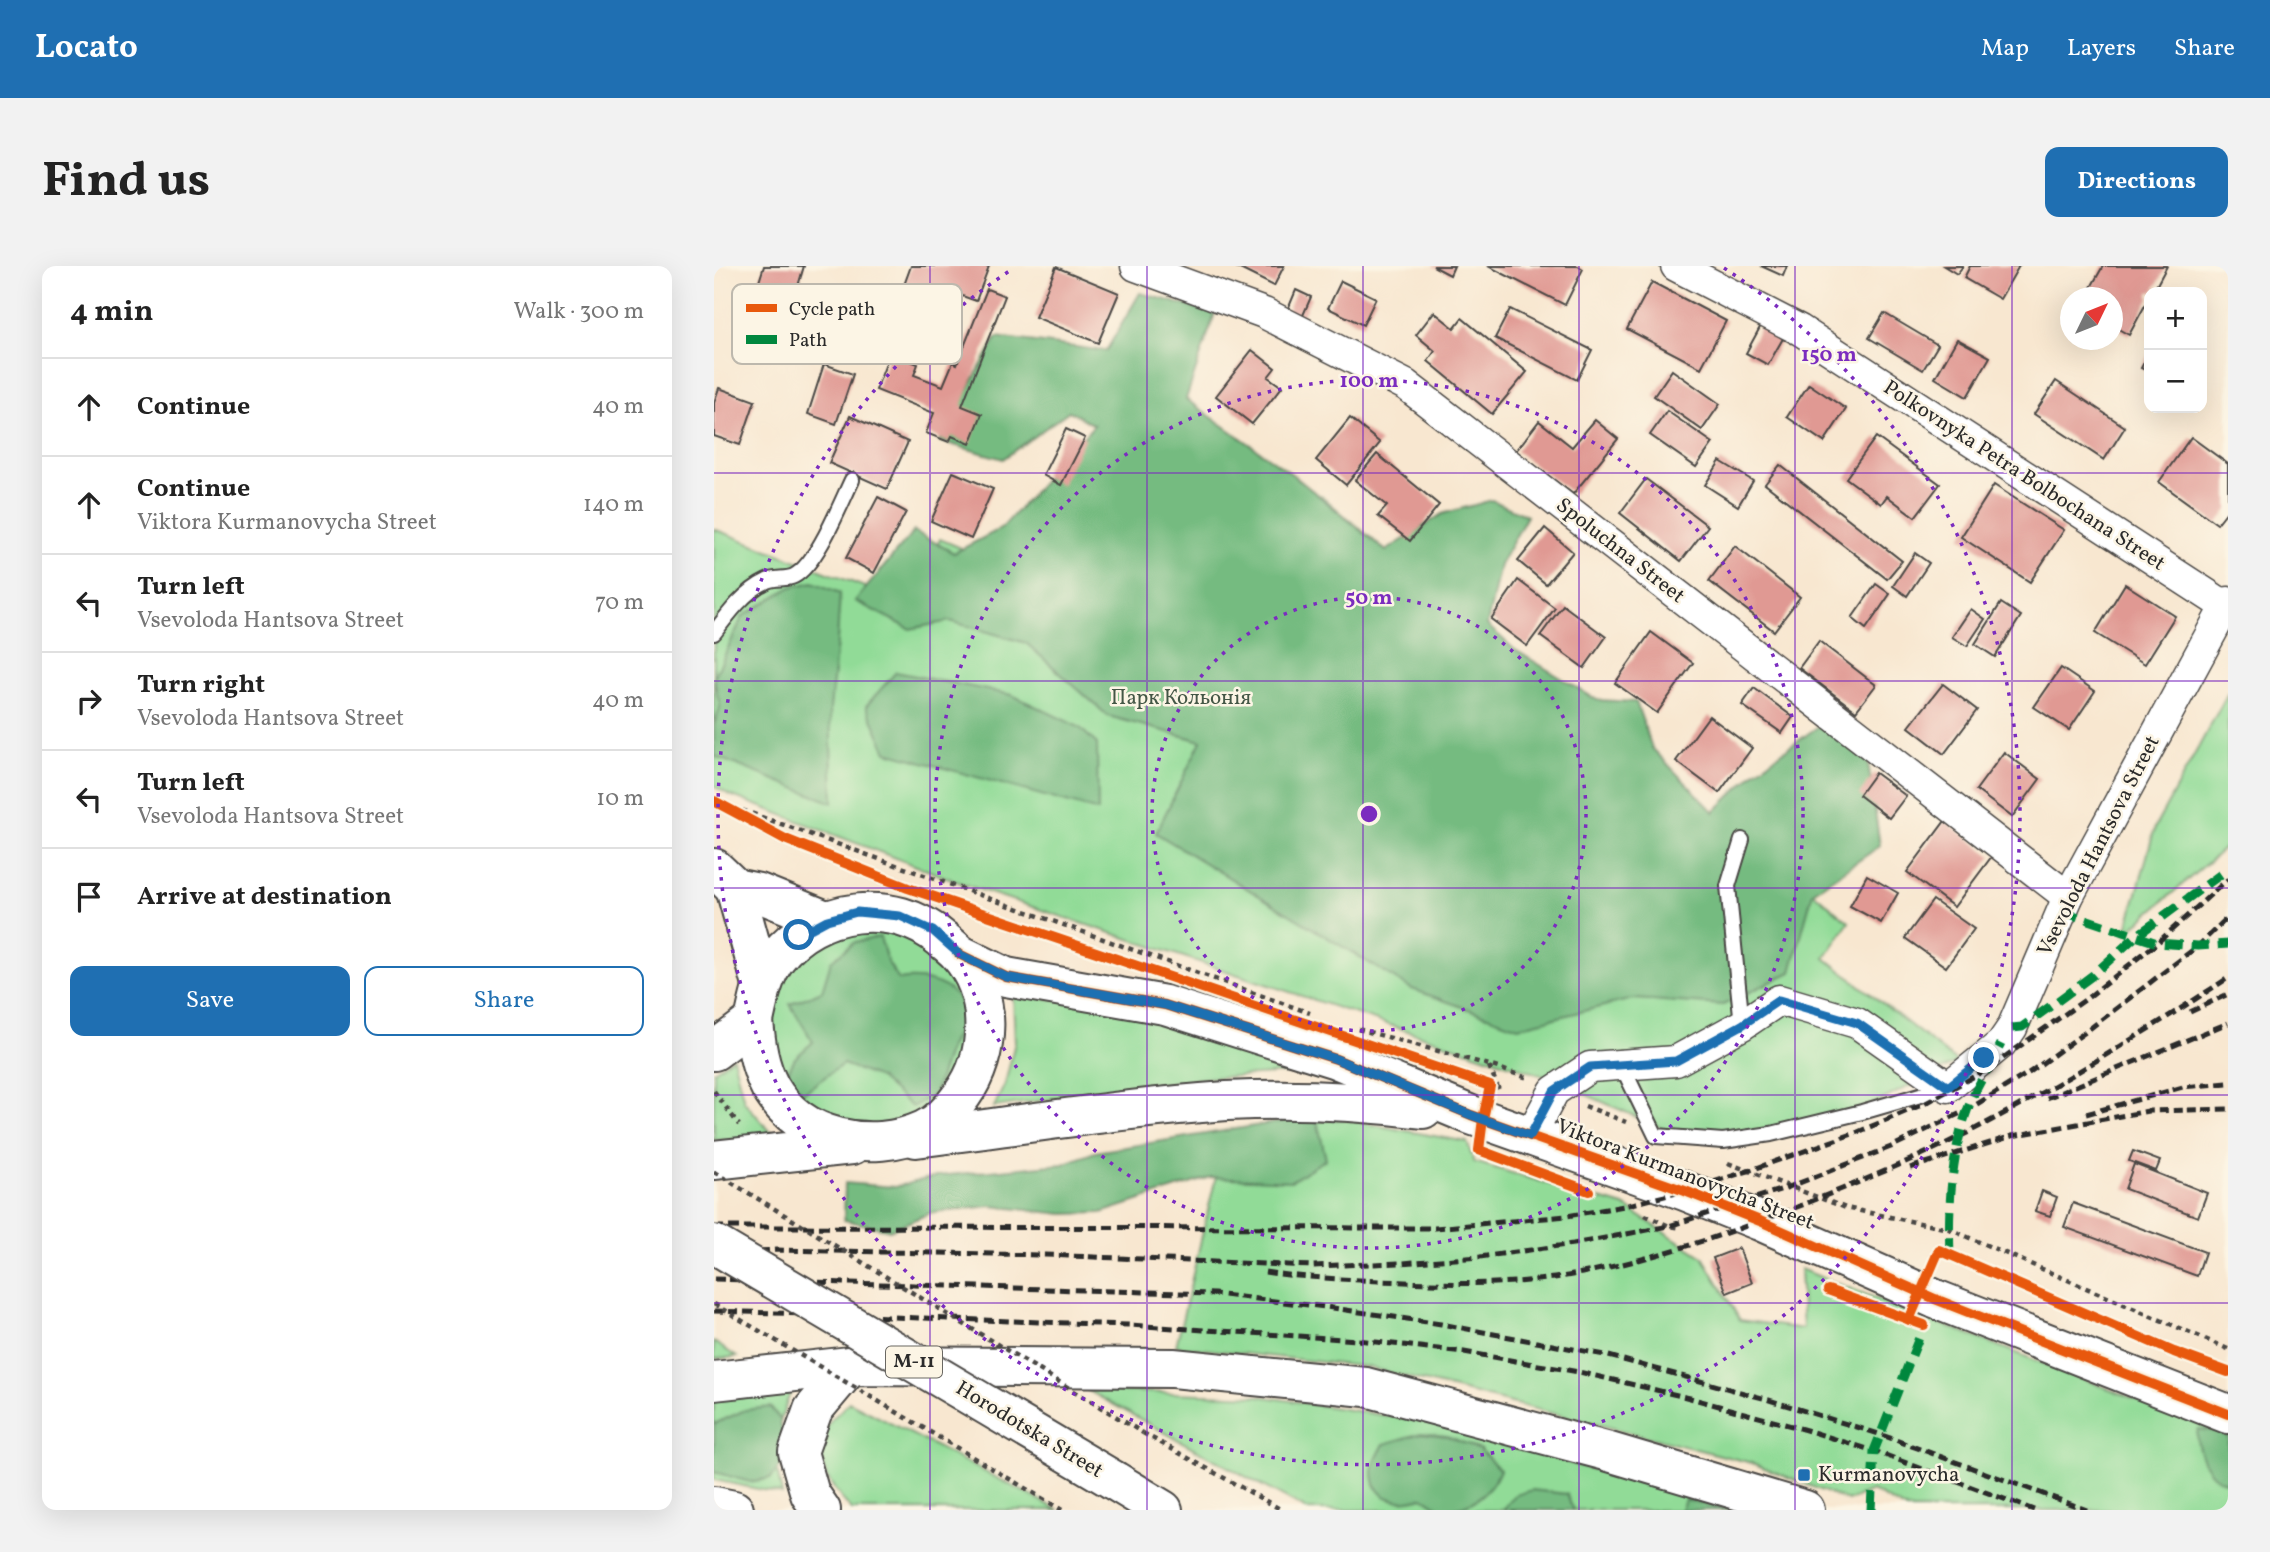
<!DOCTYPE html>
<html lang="en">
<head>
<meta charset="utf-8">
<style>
	body { margin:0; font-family:Vollkorn,serif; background:#f2f2f2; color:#222 }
	.controls { position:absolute; right:21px; top:21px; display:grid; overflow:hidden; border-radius:14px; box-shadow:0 7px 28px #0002 }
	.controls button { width:63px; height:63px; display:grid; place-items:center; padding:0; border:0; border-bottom:2px solid #e0e0e0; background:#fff; color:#222; font:35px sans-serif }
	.compass { position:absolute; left:1346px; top:21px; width:63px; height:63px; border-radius:50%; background:#fff; box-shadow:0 7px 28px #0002; rotate:47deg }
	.stop { position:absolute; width:21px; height:21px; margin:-16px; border:5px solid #1f6fb2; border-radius:50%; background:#fff }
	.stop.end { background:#1f6fb2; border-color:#fff; box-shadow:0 2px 7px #0008 }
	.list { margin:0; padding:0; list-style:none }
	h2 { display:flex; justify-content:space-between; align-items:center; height:91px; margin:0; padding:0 28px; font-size:30px }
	h2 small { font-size:23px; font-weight:400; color:#767676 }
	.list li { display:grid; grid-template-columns:46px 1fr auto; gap:21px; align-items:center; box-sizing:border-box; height:98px; padding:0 28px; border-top:2px solid #e0e0e0 }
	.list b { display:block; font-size:26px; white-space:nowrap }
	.list p { margin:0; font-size:23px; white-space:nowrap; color:#767676 }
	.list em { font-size:23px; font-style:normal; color:#767676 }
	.actions { display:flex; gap:14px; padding:21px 28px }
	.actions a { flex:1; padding:16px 0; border:2px solid #1f6fb2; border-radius:14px; text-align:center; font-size:24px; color:#1f6fb2 }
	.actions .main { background:#1f6fb2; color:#fff }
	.icon { flex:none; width:38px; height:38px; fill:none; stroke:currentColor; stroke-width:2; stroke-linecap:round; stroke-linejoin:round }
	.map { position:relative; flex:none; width:1514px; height:1244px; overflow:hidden; border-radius:14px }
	header { display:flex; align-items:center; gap:42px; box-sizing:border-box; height:98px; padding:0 35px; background:#1f6fb2; color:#fff }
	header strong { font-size:33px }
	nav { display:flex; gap:38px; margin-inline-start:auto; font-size:24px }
	.intro { display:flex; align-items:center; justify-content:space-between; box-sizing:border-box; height:168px; padding:0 42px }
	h1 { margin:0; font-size:49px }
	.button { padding:18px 32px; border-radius:14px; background:#1f6fb2; color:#fff; font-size:24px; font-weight:700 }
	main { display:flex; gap:42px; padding:0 42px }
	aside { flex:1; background:#fff; border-radius:14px; box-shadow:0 7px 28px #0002 }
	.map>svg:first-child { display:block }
</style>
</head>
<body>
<header>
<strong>Locato</strong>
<nav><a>Map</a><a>Layers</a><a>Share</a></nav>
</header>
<div class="intro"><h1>Find us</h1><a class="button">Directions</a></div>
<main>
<aside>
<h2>4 min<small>Walk · 300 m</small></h2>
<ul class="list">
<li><svg class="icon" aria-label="ahead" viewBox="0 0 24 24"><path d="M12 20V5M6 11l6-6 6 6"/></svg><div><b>Continue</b></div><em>40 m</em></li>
<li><svg class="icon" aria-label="ahead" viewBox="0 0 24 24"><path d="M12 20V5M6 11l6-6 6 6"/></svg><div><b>Continue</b><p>Viktora Kurmanovycha Street</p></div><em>140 m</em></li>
<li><svg class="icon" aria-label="left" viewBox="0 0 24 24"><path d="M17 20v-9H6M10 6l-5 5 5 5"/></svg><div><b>Turn left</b><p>Vsevoloda Hantsova Street</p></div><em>70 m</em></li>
<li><svg class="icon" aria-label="right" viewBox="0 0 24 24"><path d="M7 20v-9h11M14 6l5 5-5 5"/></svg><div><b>Turn right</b><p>Vsevoloda Hantsova Street</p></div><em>40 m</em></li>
<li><svg class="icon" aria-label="left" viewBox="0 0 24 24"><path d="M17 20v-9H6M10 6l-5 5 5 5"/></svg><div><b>Turn left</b><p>Vsevoloda Hantsova Street</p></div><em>10 m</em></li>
<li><svg class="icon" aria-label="arrive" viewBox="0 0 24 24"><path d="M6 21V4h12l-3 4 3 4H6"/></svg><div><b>Arrive at destination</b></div></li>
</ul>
<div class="actions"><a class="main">Save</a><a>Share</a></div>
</aside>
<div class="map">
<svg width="1514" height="1244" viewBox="0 0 1514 1244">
	<rect width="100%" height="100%" fill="#fcf5e5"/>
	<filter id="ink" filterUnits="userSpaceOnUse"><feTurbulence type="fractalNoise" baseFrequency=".0143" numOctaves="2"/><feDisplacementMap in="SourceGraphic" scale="14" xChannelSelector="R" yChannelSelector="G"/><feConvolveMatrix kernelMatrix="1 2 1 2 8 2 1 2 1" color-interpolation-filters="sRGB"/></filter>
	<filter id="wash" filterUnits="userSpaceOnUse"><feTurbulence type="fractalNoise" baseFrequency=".00686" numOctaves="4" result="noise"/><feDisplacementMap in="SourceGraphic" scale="28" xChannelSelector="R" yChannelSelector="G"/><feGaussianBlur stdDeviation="1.57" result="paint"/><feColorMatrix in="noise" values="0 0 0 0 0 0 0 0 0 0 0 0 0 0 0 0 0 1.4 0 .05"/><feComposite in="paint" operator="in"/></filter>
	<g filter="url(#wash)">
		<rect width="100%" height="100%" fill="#f8e7d0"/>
		<!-- green -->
		<g fill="#91db97" stroke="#5e8361" stroke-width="2">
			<polygon points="424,115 610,232 820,411 1018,559 1135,656 1111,692 1243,796 1148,844 1037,872 952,864 830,810 255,620 16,529 0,520 0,263 197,339 226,273 266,290"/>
			<polygon points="1514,427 1514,579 1412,667 1441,561"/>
			<circle cx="155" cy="761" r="98"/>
			<polygon points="299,730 400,738 612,805 491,812 280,841 291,818 301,776"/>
			<polygon points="19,791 30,835 61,871 36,874 0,874 0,805"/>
			<polygon points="627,853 753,876 760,896 910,940 989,991 1026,1054 1089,1063 1086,1003 1514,1169 1514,1244 1193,1244 1158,1225 1134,1235 1038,1197 653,1101 462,1080 513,864"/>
			<polygon points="0,1076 23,1091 0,1093"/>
			<polygon points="373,1124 545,1130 707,1155 1021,1244 593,1244"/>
			<path d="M 77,1125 C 60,1170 57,1181 68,1228 L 0,1214 L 0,1135 Z"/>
			<path d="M 135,1136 L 345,1244 L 138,1244 C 115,1221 94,1188 116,1156 C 121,1149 129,1143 135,1136 Z"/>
		</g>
		<!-- forest -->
		<g fill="#74bb80" stroke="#507356" stroke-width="2">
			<polygon points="426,27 501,47 472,133 578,208 672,285 728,248 778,234 813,250 786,299 773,359 800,383 883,434 922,436 938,482 1000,546 1042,505 1109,457 1154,496 1166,580 1099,626 1077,706 1009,739 919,733 804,761 698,723 442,567 487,475 394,450 312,377 236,355 196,363 141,335 200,265 240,287 288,262 380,159 355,145 289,193 225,175 283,71 392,85"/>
			<polygon points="99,316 126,327 123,376 116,443 119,537 0,490 0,459 6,441 0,412 29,350 77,321"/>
			<polygon points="182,406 298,429 365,461 383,478 384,545 173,486 152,440"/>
			<path d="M 166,671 L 173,695 L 185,714 C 205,710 228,715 243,730 C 247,735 249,745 251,751 L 235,783 L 220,828 L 198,841 L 165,812 L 129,798 L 89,827 L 72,809 L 81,792 L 99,776 L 76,738 L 108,725 L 117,695 L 141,676 Z"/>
			<polygon points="602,850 612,893 577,915 497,911 387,947 349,948 277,940 216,947 176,964 130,954 131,917 181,921 223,910 349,898 381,886"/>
			<polygon points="56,1141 66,1153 73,1193 57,1212 36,1216 0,1206 0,1158 31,1144"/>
			<path d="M 1484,1163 L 1503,1165 L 1514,1171 L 1514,1216 C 1510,1215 1506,1214 1503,1212 C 1490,1204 1480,1177 1484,1163 Z"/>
			<path d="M 707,1167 L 733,1170 L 766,1183 L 786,1204 C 777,1226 757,1244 728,1243 C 722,1240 715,1235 709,1231 C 686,1238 659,1236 659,1205 C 659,1196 666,1186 670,1178 Z"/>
			<polygon points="818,1224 853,1228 859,1244 789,1244 801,1229"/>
			<polygon points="971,1233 1012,1244 967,1244"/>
		</g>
		<g id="blocks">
			<!-- building -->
			<g fill="#e09993">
				<polygon points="50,0 90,0 81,30 44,19"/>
				<polygon points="197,0 275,0 262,35 229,23 210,73 169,58 184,20 189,22"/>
				<polygon points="520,0 570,0 560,20"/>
				<polygon points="719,0 740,0 736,9"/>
				<polygon points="774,0 864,0 869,3 851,39"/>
				<polygon points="1047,0 1073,0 1069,10"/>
				<polygon points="1230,0 1249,0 1243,8"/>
				<polygon points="1256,0 1305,0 1286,33 1250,12"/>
				<polygon points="1389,0 1453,0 1439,26 1435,26 1435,32 1415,69 1399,60 1399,32 1371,32"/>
				<polygon points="342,1 405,27 384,77 321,51"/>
				<polygon points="627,15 662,32 649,59 614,42"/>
				<polygon points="938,16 1012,55 987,102 913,63"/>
				<polygon points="273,23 291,30 248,140 268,148 256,178 238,170 235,176 212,167 220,147 162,124 176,87 204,98 200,109 229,120 239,96 243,98"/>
				<polygon points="582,24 597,31 587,54 572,48"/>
				<polygon points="796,43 878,84 863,114 781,72"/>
				<polygon points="720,46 740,62 748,52 813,106 778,148 714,95 721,85 702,69"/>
				<polygon points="1170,47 1224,79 1209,104 1155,72"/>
				<polygon points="1050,54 1072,67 1054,99 1032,87"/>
				<polygon points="1243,73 1276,91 1253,131 1221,112"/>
				<polygon points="538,84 561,102 554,111 568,121 538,158 502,130"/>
				<polygon points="1435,87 1435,106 1427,102"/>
				<polygon points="110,98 139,108 122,158 94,148"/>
				<polygon points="958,104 1006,138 988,164 940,130"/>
				<polygon points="1342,115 1411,161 1390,194 1320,148"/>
				<polygon points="1095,118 1132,143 1110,176 1073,151"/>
				<polygon points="5,122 41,135 26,179 0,170 0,137"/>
				<polygon points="953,145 999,177 982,201 936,169"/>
				<polygon points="136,150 194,176 173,223 115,197"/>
				<polygon points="636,152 666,177 632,219 602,194"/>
				<polygon points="881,154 904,173 859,228 802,185 825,155 858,181"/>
				<polygon points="352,163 371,172 347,219 329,209"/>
				<polygon points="1162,171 1226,218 1201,251 1173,230 1167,238 1132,212"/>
				<polygon points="1477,171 1514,198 1514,244 1503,258 1445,216"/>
				<polygon points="663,188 725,239 696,275 664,250 673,240 641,214"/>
				<polygon points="1006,195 1039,215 1024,240 991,219"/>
				<polygon points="1066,199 1188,295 1173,313 1051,218"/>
				<polygon points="239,206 279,223 257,273 217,255"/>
				<polygon points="932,213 994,260 967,295 906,247"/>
				<polygon points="1280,219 1350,264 1316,316 1247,271"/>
				<polygon points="164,231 192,246 160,307 132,292"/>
				<polygon points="831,262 859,286 832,318 804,295"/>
				<polygon points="1021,280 1086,331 1060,365 995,315"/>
				<polygon points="1201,287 1215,297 1193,330 1179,320"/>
				<polygon points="804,314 841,342 813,380 777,353"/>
				<polygon points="1162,318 1176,328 1152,363 1138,352"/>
				<polygon points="1411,318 1461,350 1431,398 1381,367"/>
				<polygon points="1287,337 1307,350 1281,391 1261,378"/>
				<polygon points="849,339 892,371 870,402 826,370"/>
				<polygon points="1257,343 1271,353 1253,380 1238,371"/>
				<polygon points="937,366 979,397 943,447 901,417"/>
				<polygon points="1105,375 1162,419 1142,445 1085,402"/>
				<polygon points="1347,402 1381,425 1355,464 1320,441"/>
				<polygon points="1229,418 1263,444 1230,488 1195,461"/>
				<polygon points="1040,422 1079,451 1068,467 1028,439"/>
				<polygon points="995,450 1038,482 1005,527 962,495"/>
				<polygon points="1290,486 1326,513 1298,551 1262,524"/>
				<polygon points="1161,507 1192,530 1175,552 1145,529"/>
				<polygon points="1231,555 1278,590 1240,641 1193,606"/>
				<polygon points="1153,609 1184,627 1167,657 1136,640"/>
				<polygon points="1219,634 1260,663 1232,701 1191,672"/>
				<polygon points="1419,885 1446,895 1442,905 1415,895"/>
				<polygon points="1420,898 1493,927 1484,951 1411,923"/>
				<polygon points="1328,925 1343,931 1336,950 1321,945"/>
				<polygon points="1359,937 1491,986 1483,1010 1350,961"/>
				<polygon points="1025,982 1038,1017 1013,1027 999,992"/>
			</g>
		</g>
	</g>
	<g filter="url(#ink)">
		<use href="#blocks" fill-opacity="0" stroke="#4a4744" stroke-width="2"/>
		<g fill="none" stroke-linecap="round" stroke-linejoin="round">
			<!-- lane casing -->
			<g stroke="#4a4744" stroke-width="18">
				<g id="lane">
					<path d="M 0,367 C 14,348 31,325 53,315 C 61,311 72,314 80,310 C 103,298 126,239 138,214"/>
					<polyline points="1028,759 1014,620 1028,574"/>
					<polyline points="908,800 942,870 1009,875 1057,868 1148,846 1234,821"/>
				</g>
			</g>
			<!-- street casing -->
			<g stroke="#4a4744" stroke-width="33">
				<g id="street">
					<polyline points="422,0 550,47 692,119 1354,631"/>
					<polyline points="962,0 1086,64 1511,340"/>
					<polyline points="816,870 840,825 876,801 962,795 1028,759 1065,734 1143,757 1234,821 1287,778 1298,762 1354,631 1514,336"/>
				</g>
			</g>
			<!-- secondary casing -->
			<g stroke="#4a4744" stroke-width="42">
				<g id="secondary">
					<polyline points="0,602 21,622 45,627 112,654"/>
					<polyline points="21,622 48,719"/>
					<polyline points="245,688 292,711 451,739 622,793 757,849 971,925 1046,955 1221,1033 1514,1148"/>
					<path d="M 0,785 L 40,755 C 45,732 49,710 63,691 C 102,641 180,631 228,673 C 233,677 239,682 244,687 C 279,726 278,788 248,829 C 239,842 225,857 210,864 C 157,888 86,874 56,821 C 45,800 42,778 40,755"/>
					<path d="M 202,872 C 305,859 409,842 513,835 C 578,832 645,835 709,843"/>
					<polyline points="0,894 138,879"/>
					<polyline points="0,1240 20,1244"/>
				</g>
			</g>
			<!-- primary casing -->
			<g stroke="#4a4744" stroke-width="42">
				<g id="primary">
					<polyline points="0,1115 136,1100 459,1102 652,1121 892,1185 1091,1244"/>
					<polyline points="401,1215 449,1244"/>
					<polyline points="107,1244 96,1228 84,1186 99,1144 136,1100"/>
				</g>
			</g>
			<!-- path -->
			<g stroke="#4a4744" stroke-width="4.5" stroke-dasharray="5 5" stroke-linecap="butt">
				<polyline points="0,534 596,747"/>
				<polyline points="644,763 775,799 814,812"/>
				<polyline points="775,800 785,824"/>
				<polyline points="0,825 25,859"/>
				<polyline points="871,840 912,856"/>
				<polyline points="1014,897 1132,942 1235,963 1514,1083"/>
				<polyline points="931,949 955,960 968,962"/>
				<polyline points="429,1167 568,1244"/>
			</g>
			<!-- lane -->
			<use href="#lane" stroke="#fff" stroke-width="14"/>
			<!-- street -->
			<use href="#street" stroke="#fff" stroke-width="30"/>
			<!-- secondary -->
			<use href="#secondary" stroke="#fff" stroke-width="38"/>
			<!-- primary -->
			<use href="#primary" stroke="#fff" stroke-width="38"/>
			<!-- rail -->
			<g stroke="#2b2b2b" stroke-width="5" stroke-dasharray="10 5" stroke-linecap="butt">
				<polyline points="1476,746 1514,728"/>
				<polyline points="1333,832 1514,757"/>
				<polyline points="1372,848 1469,821 1514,817"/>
				<polyline points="1196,902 1298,870 1434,845 1514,843"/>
				<polyline points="0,961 721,962 853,950 910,940 971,925 1034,905 1144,866 1212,837 1275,802 1372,733 1443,677 1514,613"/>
				<polyline points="0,987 63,984 331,989 598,1000 688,997 766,991 859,978 955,960 1075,921 1177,881 1253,844 1316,806 1370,767 1484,680 1514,651"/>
				<path d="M 551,1006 C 590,1012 629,1013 667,1015 C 734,1018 802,1021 868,1007 C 935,994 1001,972 1065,948 C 1137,920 1211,890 1278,854 C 1359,811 1437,762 1514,712"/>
				<polyline points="0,1013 500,1028 612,1041 727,1058 891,1089 1052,1133 1165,1168 1373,1244"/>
				<polyline points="0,1045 415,1059 644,1074 750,1086 865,1106 976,1132 1092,1164 1160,1185 1320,1244"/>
			</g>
			<!-- primary-bridge casing -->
			<g stroke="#4a4744" stroke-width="42" stroke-linecap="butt">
				<polyline id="primary-bridge" points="0,978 401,1215"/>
			</g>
			<!-- path-bridge -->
			<g stroke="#4a4744" stroke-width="4.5" stroke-dasharray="5 5" stroke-linecap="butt">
				<polyline points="0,906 429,1167"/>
				<polyline points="0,1038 348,1244"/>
			</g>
			<!-- primary-bridge -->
			<use href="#primary-bridge" stroke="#fff" stroke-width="38"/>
			<!-- quiet -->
			<g stroke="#00873e" stroke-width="9" stroke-dasharray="18 9" stroke-linecap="butt">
				<polyline points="1347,645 1443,677 1484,680 1514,678"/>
				<polyline points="1298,762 1308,761 1379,709 1421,671 1514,603"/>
				<path d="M 1236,989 C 1234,943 1237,890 1253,845 C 1261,822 1276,800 1287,778"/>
				<polyline points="1157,1244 1160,1185 1212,1054"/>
			</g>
			<!-- cycleway casing -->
			<g stroke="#fcf5e5" stroke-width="15">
				<g id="cycleway">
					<polyline points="0,535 71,573 194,622 776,820 769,853 765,884 875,925"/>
					<polyline points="245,688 292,711 451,739 622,793 757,849 971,925 1046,955 1221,1033 1514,1148"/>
					<polyline points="1114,1024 1210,1059"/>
					<polyline points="1195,1054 1225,984 1460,1086 1514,1106"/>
				</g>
			</g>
			<!-- cycleway -->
			<use href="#cycleway" stroke="#e8590c" stroke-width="10"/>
		</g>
	</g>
	<g fill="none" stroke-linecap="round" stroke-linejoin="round" filter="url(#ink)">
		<!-- route -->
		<polyline stroke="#1f6fb2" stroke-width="9" points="85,669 113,654 143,646 186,650 219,665 245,688 292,711 451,739 622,793 757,849 816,870 840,825 876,801 962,795 1028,759 1065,734 1143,757 1234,821 1270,792"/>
	</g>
	<!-- grid -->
	<path fill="none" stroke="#7b2cbf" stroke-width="2" stroke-opacity="0.55" d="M 216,0 L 216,1244M 433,0 L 433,1244M 649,0 L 649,1244M 865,0 L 865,1244M 1081,0 L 1081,1244M 1298,0 L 1298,1244M 0,207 L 1514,207M 0,415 L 1514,415M 0,622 L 1514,622M 0,829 L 1514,829M 0,1037 L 1514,1037"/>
	<!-- distance rings -->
	<g fill="none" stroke="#7b2cbf" stroke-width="3.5" stroke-dasharray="3.5 7">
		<circle cx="655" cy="548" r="217"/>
		<circle cx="655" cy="548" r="434"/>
		<path d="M1010 2A651 651 0 1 1 300 2"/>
	</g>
	<!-- markers -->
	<rect fill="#1f6fb2" stroke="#fcf5e5" stroke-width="2.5" x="1083" y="1202" width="14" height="14" rx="3.5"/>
	<g text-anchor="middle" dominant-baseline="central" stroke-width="5" stroke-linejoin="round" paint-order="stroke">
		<!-- shield labels -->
		<rect fill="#fcf5e5" stroke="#6a6863" stroke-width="2" x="172" y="1080.5" width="56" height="31" rx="5"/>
		<g font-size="19" font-weight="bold" fill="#2b2b2b">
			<text x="200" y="1096">М-11</text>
		</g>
		<!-- street labels -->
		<g font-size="21" fill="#2b2b2b" stroke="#fcf5e5">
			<text transform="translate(1310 210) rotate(33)">Polkovnyka Petra Bolbochana Street</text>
			<text transform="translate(906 285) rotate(38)">Spoluchna Street</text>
			<text transform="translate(1385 580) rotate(-63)">Vsevoloda Hantsova Street</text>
			<text transform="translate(971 909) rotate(21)">Viktora Kurmanovycha Street</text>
			<text transform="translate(315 1164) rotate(31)">Horodotska Street</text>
		</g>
		<!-- park labels -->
		<g font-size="21" fill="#445746" stroke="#fcf5e5">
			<text x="467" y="432">Парк Кольонія</text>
		</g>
		<!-- poi labels -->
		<g font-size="21" fill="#2b2b2b" stroke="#fcf5e5" text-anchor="start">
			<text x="1104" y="1209">Kurmanovycha</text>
		</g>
	</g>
	<!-- legend -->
	<rect x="18" y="18" width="230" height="80" rx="10" fill="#fcf5e5" stroke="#bdb8ad" stroke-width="2"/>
	<rect x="32" y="38" width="31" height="8" fill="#e8590c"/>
	<rect x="32" y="69" width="31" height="9" fill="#00873e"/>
	<g font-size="19" fill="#2b2b2b">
		<text x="75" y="49">Cycle path</text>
		<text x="75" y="80">Path</text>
	</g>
	<circle cx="655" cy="548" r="10" fill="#7b2cbf" stroke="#fcf5e5" stroke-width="3.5"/>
	<g font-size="21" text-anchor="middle" font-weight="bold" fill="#7b2cbf" stroke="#fcf5e5" stroke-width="5" stroke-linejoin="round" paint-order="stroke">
		<text x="1115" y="95">150 m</text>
		<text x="655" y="121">100 m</text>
		<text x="655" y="338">50 m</text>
	</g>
</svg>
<div class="controls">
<button>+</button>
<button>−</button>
</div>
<svg class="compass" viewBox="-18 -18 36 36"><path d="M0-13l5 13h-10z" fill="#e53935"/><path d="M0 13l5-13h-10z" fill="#767676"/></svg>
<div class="stop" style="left:85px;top:669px"></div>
<div class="stop end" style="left:1270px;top:792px"></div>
</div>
</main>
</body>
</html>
